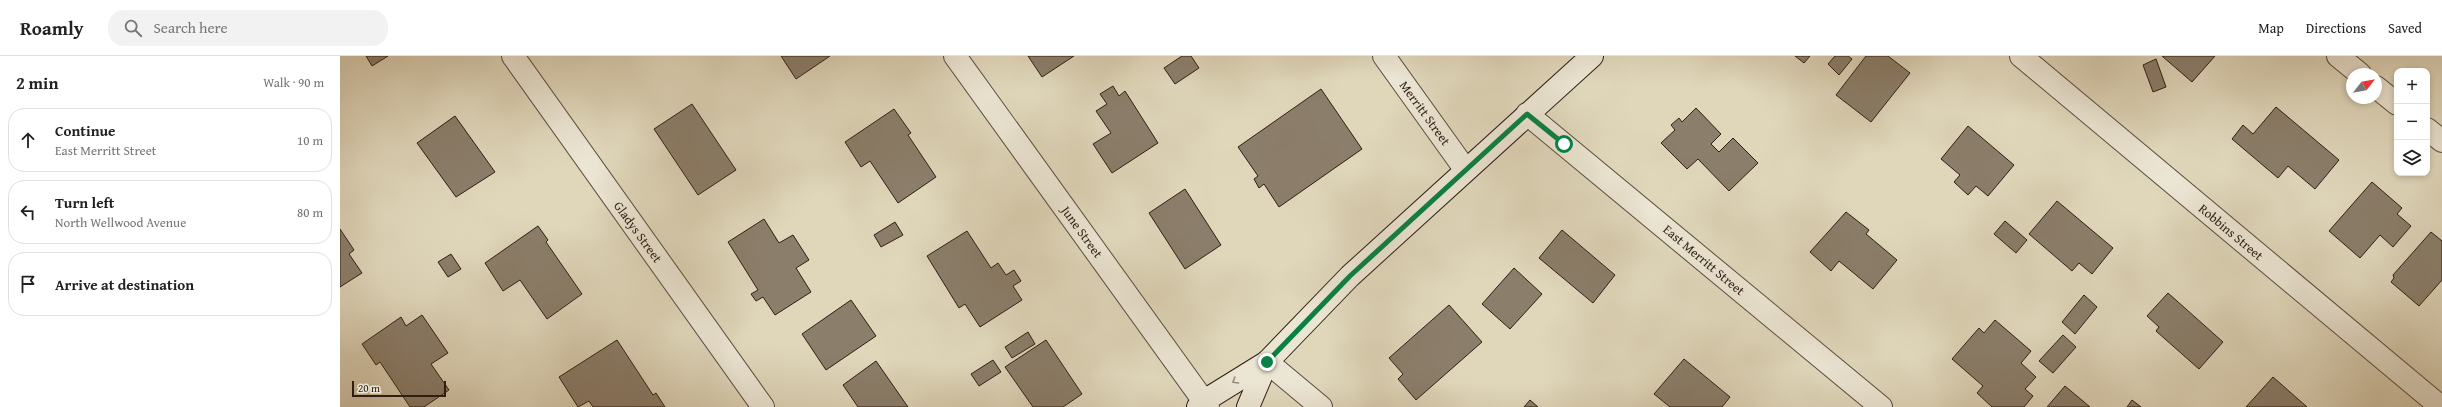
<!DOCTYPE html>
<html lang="en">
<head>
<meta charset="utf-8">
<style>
	body { margin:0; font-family:"Gentium Book Plus",serif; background:#f2f2f2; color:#222 }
	.controls { position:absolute; right:12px; top:12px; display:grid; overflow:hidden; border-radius:8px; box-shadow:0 2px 6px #0003 }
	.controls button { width:36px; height:36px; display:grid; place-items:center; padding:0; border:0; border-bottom:1px solid #e0e0e0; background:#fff; color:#222; font:20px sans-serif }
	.compass { position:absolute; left:2006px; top:12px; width:36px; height:36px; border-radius:50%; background:#fff; box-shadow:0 2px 6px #0003; rotate:59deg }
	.scale { position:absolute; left:12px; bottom:10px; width:94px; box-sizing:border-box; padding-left:4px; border:2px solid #2e1e15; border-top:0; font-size:11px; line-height:14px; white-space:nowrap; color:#2e1e15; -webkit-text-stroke:3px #ebe5d3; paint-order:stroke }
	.stop { position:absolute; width:12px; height:12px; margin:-9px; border:3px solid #0b8043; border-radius:50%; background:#fff }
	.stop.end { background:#0b8043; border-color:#fff; box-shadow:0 1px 4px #0008 }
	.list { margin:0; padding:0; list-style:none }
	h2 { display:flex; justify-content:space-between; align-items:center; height:52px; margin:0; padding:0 16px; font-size:17px }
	h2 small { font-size:13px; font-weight:400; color:#767676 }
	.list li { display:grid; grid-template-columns:26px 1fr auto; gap:12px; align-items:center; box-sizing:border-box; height:64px; margin:0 8px 8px; padding:0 8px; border:1px solid #e0e0e0; border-radius:16px }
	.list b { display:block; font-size:15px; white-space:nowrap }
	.list p { margin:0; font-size:13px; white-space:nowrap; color:#767676 }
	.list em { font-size:13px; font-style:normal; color:#767676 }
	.icon { flex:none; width:22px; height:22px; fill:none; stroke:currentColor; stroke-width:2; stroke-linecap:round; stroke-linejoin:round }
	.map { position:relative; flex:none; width:2102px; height:351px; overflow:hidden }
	header { display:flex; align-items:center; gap:24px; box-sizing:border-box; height:56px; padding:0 20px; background:#fff; border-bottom:1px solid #e0e0e0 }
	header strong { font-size:19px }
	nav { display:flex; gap:22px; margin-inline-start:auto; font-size:14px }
	.search { width:280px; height:36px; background:#f2f2f2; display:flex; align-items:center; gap:10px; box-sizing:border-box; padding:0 14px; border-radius:16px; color:#767676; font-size:15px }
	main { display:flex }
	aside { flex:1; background:#fff }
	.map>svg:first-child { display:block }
</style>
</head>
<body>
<header>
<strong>Roamly</strong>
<div class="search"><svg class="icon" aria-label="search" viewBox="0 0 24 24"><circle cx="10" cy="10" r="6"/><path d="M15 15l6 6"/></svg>Search here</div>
<nav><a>Map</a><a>Directions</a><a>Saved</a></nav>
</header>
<main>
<aside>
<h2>2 min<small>Walk · 90 m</small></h2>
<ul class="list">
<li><svg class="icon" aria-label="ahead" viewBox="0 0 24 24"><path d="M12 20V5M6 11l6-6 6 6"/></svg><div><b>Continue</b><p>East Merritt Street</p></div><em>10 m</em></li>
<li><svg class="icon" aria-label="left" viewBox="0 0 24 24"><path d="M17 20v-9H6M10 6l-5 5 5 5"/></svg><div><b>Turn left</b><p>North Wellwood Avenue</p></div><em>80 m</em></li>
<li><svg class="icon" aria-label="arrive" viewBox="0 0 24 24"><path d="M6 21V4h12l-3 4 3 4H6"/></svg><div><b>Arrive at destination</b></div></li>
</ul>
</aside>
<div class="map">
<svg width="2102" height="351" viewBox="0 0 2102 351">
	<rect width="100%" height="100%" fill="#e0d7bb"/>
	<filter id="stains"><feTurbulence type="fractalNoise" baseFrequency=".005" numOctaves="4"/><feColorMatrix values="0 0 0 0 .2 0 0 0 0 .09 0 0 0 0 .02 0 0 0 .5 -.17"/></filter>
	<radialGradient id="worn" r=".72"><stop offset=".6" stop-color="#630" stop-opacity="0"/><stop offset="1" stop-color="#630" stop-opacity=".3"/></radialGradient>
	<!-- building -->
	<g fill="#8b7e6b" stroke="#2e1e15">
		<polygon points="26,0 48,0 32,10"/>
		<polygon points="441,0 490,0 456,23"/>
		<polygon points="688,0 734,0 702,21"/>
		<polygon points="842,0 851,0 859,12 835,28 824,12"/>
		<polygon points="1455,0 1470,0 1464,7"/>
		<polygon points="1495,0 1508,0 1512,3 1499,19 1488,8"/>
		<polygon points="1526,0 1548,0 1570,17 1531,66 1496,39"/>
		<polygon points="1822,0 1875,0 1852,26"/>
		<polygon points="1816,3 1826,31 1813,36 1803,9"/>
		<polygon points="773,30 779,40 785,35 818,87 772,117 753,88 771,77 756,55 767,48 760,38"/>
		<polygon points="981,33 1022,93 939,151 924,128 919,132 914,123 918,120 898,91"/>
		<polygon points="352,48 396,114 358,139 314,73"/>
		<polygon points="1936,51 1999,104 1975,133 1948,110 1938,122 1892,83 1903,69 1913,78"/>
		<polygon points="1356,52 1381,78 1371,88 1379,96 1393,82 1418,107 1389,135 1358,103 1347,113 1321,87 1335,74 1331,69 1339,62 1342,66"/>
		<polygon points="554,53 571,77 568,79 596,121 558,147 530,105 521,111 505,86"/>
		<polygon points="115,60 155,116 116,141 77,87"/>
		<polygon points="1628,70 1674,109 1648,140 1636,130 1628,139 1614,126 1620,119 1601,103"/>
		<polygon points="2032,126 2062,152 2057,158 2071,170 2053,191 2040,179 2020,202 1989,175"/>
		<polygon points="845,133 881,189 845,213 809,157"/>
		<polygon points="1717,145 1773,192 1752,218 1739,207 1732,215 1689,178"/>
		<polygon points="1506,156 1529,174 1526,178 1557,204 1533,233 1499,205 1491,215 1470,196"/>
		<polygon points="424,163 439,187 453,179 469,204 456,212 471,236 435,259 423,241 416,245 411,238 418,234 388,186"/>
		<polygon points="1665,165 1687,184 1676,197 1654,178"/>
		<polygon points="555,166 563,179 541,191 534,179"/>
		<polygon points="198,170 208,184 206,186 242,238 207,263 180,224 163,235 145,207"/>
		<polygon points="0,173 14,194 9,198 22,217 0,231"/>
		<polygon points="1222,174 1275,219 1253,247 1199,202"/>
		<polygon points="627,175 651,212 658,207 666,219 674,214 681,225 673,230 682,244 640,271 625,248 619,252 587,200"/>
		<polygon points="2091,176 2102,185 2102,224 2079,250 2051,226 2054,222 2053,219"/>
		<polygon points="111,198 121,213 108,221 98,206"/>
		<polygon points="1174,212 1202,238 1170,273 1142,248"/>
		<polygon points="1828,237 1883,286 1859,313 1816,275 1819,271 1807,260"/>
		<polygon points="1744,239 1757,251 1735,278 1722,266"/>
		<polygon points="511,244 536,280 486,314 462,278"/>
		<polygon points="1109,249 1142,286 1076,344 1058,323 1063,318 1049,302"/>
		<polygon points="82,259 108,297 91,308 109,334 84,351 70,351 40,306 36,309 22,288 61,261 66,270"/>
		<polygon points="1655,264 1691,295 1681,307 1696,321 1685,333 1693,340 1684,351 1652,351 1637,337 1643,330 1612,303 1639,272 1644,277"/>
		<polygon points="688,276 695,288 672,302 665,291"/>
		<polygon points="1723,279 1736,291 1713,317 1699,305"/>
		<polygon points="277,284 313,339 316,337 325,351 253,351 249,345 238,351 219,321"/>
		<polygon points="706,284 742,338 723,351 693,351 665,311"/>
		<polygon points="1344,303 1390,341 1382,351 1330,351 1314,338"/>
		<polygon points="653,304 661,316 639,330 631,318"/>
		<polygon points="536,305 568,351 518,351 503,329"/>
		<polygon points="1933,321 1967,351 1906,351"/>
		<polygon points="1725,330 1750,351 1707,351"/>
		<polygon points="1190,344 1198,351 1184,351"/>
		<polygon points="1792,344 1801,351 1787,351"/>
	</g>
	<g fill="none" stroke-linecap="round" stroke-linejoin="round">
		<!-- minor casing -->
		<g stroke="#5a4c3e" stroke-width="24">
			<g id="minor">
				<polyline points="173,0 423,351"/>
				<polyline points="615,0 868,351"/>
				<polyline points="1044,0 1125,113"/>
				<polyline points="1681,0 2101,351"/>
				<polyline points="1998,0 2020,18"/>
				<polyline points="2036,31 2057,48"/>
				<polyline points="1187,58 1541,351"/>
				<polyline points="2087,73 2102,85"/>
				<polyline points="927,306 981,351"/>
			</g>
		</g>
		<!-- secondary casing -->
		<g stroke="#2e1e15" stroke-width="24">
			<g id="secondary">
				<polyline points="858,351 864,345 927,306 1010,220 1252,0"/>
				<polyline points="908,351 927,306"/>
			</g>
		</g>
		<!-- minor -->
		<use href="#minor" stroke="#ebe5d3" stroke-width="22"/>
		<!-- secondary -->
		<use href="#secondary" stroke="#ebe5d3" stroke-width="22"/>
	</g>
	<!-- one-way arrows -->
	<defs><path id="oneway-chevron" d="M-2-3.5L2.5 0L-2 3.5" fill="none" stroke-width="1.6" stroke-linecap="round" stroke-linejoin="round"/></defs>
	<use stroke="#968b7e" href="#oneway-chevron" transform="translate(895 325) rotate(149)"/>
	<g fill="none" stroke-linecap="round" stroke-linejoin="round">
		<!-- route -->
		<polyline stroke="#0b8043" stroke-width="5" points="927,306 1010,220 1187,58 1224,88"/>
	</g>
	<g text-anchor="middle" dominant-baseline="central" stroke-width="3" stroke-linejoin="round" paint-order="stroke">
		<!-- street labels -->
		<g font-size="13" fill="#2e1e15" stroke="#ebe5d3">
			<text transform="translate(1085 57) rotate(54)">Merritt Street</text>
			<text transform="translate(298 176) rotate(54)">Gladys Street</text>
			<text transform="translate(742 176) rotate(54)">June Street</text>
			<text transform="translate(1891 176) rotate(40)">Robbins Street</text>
			<text transform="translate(1364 204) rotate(40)">East Merritt Street</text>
		</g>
	</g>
	<rect width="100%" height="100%" filter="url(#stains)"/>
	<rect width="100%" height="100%" fill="url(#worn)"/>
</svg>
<div class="controls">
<button>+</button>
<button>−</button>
<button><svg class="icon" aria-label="layers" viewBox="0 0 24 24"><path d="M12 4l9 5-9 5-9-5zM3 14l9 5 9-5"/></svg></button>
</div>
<svg class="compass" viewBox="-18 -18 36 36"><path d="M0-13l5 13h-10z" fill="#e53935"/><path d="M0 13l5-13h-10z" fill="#767676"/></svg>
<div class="scale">20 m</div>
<div class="stop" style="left:1224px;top:88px"></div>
<div class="stop end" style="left:927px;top:306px"></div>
</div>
</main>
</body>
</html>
